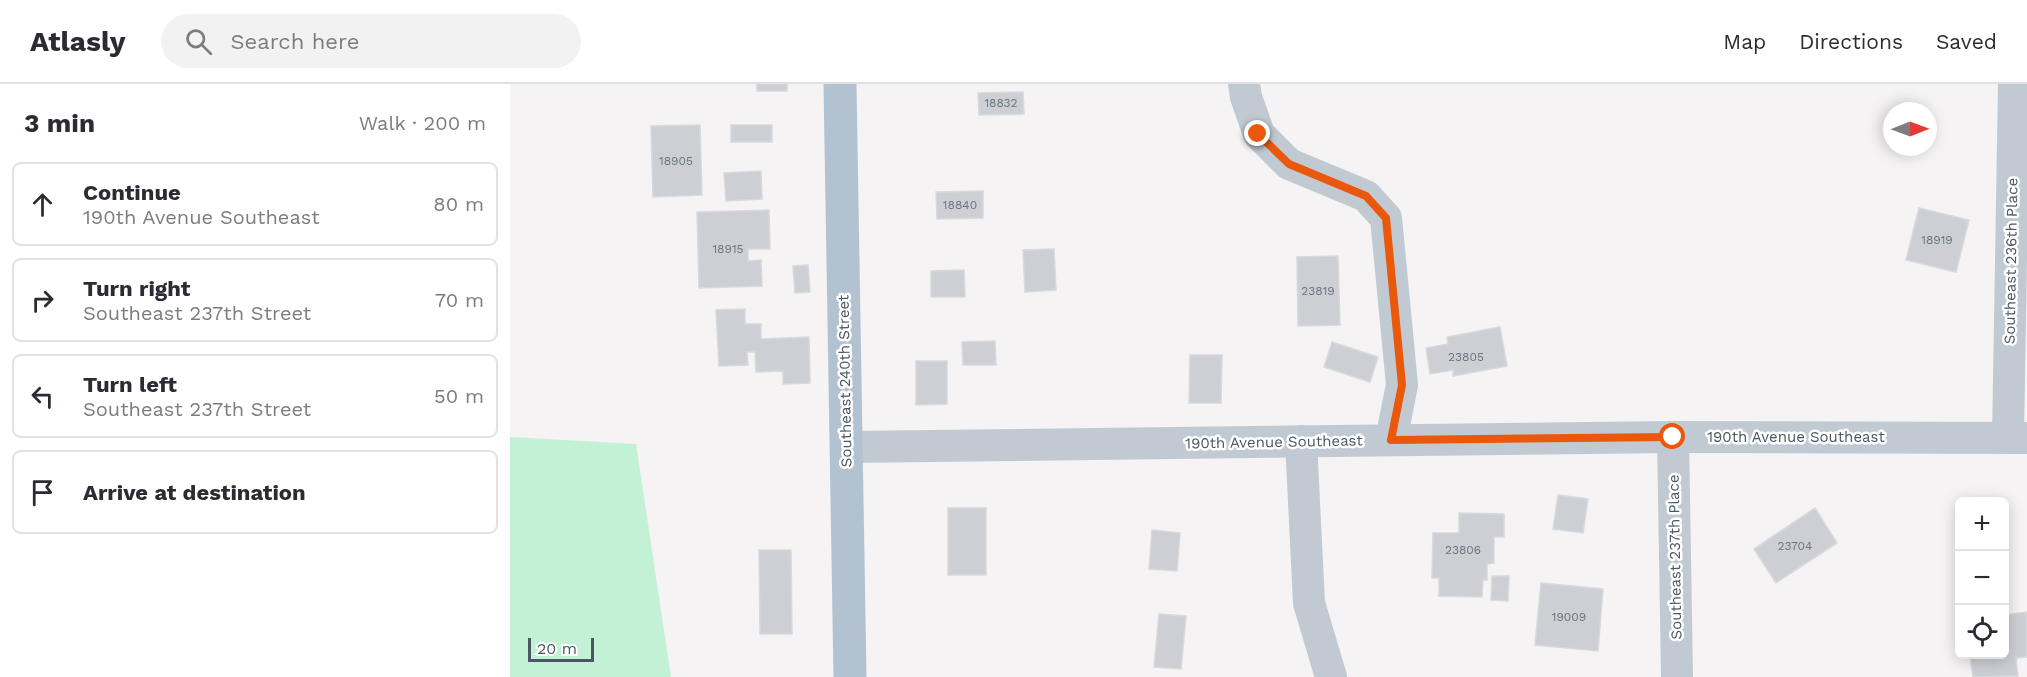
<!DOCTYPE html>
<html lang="en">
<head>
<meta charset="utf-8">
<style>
	body { margin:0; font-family:"Work Sans",sans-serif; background:#f2f2f3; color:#2b2b33 }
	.controls { position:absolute; right:18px; bottom:18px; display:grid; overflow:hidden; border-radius:9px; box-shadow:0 3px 15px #0003 }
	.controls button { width:54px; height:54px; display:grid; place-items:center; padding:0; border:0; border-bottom:2px solid #e1e1e2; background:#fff; color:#2b2b33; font:30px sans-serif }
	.compass { position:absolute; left:1373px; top:18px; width:54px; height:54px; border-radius:50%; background:#fff; box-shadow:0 3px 15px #0003; rotate:89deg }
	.scale { position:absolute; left:18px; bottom:15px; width:66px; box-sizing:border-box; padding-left:6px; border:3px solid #4a5661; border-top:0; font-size:16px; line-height:21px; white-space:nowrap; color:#4a5661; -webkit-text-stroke:4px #fff; paint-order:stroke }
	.stop { position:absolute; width:18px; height:18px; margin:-14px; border:4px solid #ea580c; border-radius:50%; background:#fff }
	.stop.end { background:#ea580c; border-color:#fff; box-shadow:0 2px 6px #0008 }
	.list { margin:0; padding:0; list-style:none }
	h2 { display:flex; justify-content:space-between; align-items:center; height:78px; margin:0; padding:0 24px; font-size:26px }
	h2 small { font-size:20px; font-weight:400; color:#7c7c81 }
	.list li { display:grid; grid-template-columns:39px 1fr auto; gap:18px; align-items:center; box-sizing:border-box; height:84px; margin:0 12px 12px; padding:0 12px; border:2px solid #e1e1e2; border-radius:9px }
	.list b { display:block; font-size:22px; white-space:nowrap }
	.list p { margin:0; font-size:20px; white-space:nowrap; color:#7c7c81 }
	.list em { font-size:20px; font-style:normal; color:#7c7c81 }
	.icon { flex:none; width:33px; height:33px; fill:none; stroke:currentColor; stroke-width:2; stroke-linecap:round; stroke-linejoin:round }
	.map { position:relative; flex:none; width:1517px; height:593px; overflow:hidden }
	header { display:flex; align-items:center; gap:36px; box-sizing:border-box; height:84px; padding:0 30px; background:#fff; border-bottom:2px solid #e1e1e2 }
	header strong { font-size:28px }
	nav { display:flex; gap:33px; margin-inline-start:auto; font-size:21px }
	.search { width:420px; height:54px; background:#f2f2f3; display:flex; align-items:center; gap:15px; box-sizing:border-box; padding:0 21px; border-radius:33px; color:#7c7c81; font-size:22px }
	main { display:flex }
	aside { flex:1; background:#fff }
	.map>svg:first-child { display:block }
</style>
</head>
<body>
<header>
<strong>Atlasly</strong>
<div class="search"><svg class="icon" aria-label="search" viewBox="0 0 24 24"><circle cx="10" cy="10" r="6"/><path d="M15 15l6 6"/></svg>Search here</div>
<nav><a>Map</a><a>Directions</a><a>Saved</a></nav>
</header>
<main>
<aside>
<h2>3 min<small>Walk · 200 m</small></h2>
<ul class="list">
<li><svg class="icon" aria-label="ahead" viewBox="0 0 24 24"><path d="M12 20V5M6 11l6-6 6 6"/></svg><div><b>Continue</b><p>190th Avenue Southeast</p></div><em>80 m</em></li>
<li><svg class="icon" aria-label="right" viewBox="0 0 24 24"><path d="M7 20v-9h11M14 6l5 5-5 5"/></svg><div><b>Turn right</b><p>Southeast 237th Street</p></div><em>70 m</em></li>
<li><svg class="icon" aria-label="left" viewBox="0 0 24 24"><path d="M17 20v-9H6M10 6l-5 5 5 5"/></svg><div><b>Turn left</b><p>Southeast 237th Street</p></div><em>50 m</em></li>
<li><svg class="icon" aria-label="arrive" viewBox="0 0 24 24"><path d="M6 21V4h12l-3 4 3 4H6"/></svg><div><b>Arrive at destination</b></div></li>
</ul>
</aside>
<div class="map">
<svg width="1517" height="593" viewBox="0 0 1517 593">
	<rect width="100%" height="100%" fill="#f5f3f3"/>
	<!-- green -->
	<polygon fill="#c3f1d5" points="0,353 126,360 161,593 0,593"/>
	<!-- building -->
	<g fill="#cdcfd5" stroke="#d7d9de" stroke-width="1.5">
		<rect x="247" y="0" width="30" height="7"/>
		<polygon points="513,8 514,30 469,31 468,9"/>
		<polygon points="190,41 192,111 143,113 141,42"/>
		<rect x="221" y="41" width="41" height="17"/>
		<polygon points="251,87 252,115 216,117 214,89"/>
		<polygon points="473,107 473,134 427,135 426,108"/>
		<polygon points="1409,124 1459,136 1446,188 1396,176"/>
		<polygon points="259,126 260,165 238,165 238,177 251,176 252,202 189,204 187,128"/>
		<polygon points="544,165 546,206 515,208 513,166"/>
		<polygon points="828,172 830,241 788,242 787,173"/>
		<polygon points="298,181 300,208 285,209 283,182"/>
		<polygon points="454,186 455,213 421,213 421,187"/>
		<polygon points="235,225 235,240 251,240 251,255 299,253 300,299 273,300 273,287 246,288 245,268 237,268 238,281 209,282 206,226"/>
		<polygon points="990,243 997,282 943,292 943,286 920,290 916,264 938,260 937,253"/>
		<polygon points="485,257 486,281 453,281 452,258"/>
		<polygon points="822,258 868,273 860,298 814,283"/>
		<polygon points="680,271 712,271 711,319 679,319"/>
		<polygon points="406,277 437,277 437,320 406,321"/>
		<polygon points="1048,411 1078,415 1073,449 1043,445"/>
		<rect x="438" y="424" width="38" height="67"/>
		<polygon points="1305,424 1327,459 1266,499 1244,465"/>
		<polygon points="949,429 994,430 994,453 984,453 984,479 977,480 977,496 973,496 972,513 929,512 929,494 922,494 923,449 949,449"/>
		<polygon points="642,446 670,449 667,487 639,485"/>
		<polygon points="249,466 281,466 282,550 250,550"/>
		<polygon points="982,492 999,492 998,517 981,516"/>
		<polygon points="1031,499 1093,505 1088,567 1025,561"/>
		<polygon points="1517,528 1517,573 1506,574 1508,592 1463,593 1460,570 1494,570 1494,531"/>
		<polygon points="649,530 676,532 671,585 644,583"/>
	</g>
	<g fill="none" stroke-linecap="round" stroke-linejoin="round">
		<!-- minor -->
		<g stroke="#c1cad2" stroke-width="32">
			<polyline points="734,0 736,13 749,50 779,80 856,112 876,134 892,301 881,356"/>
			<polyline points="1163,353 1167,593"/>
			<polyline points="1498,354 1504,0"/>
			<polyline points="791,357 799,519 821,593"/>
			<polyline points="336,363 1163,353 1517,354"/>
		</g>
		<!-- major -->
		<polyline stroke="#b3c2d1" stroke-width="33" points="330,0 340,593"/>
	</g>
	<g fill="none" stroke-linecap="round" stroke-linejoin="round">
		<!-- route -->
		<polyline stroke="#ea580c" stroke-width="8" points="748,50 779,80 856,112 876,134 892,301 881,356 1163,353"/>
	</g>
	<g text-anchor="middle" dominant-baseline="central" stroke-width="5" stroke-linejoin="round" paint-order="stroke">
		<!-- number labels -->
		<g font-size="12" fill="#6b747e">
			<text x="491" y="19">18832</text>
			<text x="166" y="77">18905</text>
			<text x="450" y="121">18840</text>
			<text x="1427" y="156">18919</text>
			<text x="218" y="165">18915</text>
			<text x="808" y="207">23819</text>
			<text x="956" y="273">23805</text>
			<text x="1285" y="462">23704</text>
			<text x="953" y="466">23806</text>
			<text x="1059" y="533">19009</text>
		</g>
		<!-- street labels -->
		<g font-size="15" fill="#4a5661" stroke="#fff">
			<text transform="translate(1501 177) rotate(-89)">Southeast 236th Place</text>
			<text transform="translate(335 297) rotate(-91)">Southeast 240th Street</text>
			<text x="1286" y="353">190th Avenue Southeast</text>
			<text transform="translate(764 358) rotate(-1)">190th Avenue Southeast</text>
			<text transform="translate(1165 473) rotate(-91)">Southeast 237th Place</text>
		</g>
	</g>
</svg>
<div class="controls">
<button>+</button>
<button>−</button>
<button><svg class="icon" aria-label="locate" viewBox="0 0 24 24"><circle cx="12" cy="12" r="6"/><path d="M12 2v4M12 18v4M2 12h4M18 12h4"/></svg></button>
</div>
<svg class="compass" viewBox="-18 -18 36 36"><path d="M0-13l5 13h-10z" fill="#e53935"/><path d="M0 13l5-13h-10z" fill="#7c7c81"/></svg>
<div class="scale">20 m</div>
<div class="stop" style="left:1163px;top:353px"></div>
<div class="stop end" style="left:748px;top:50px"></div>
</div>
</main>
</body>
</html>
